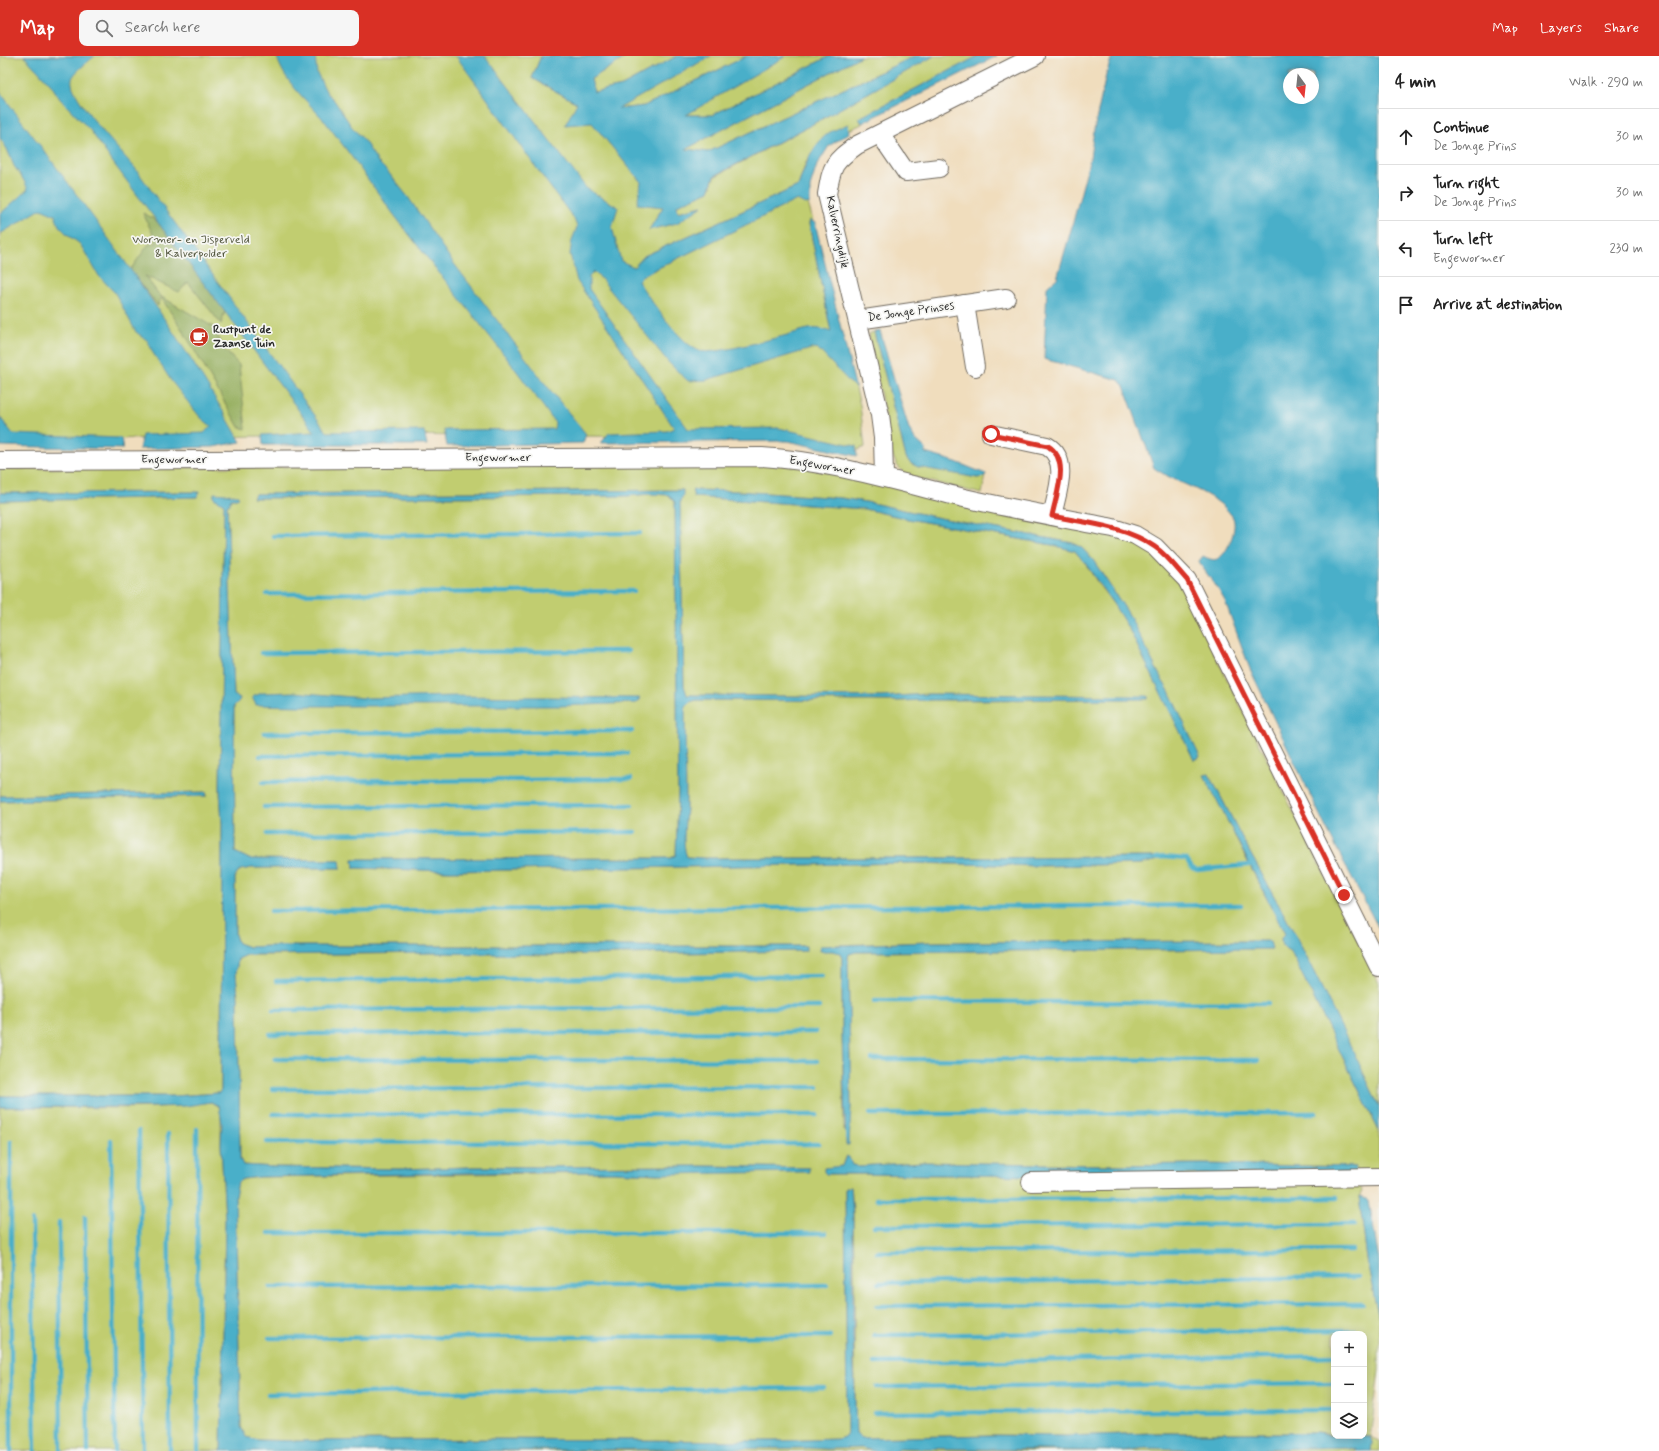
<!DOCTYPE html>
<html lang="en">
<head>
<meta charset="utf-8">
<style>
	body { margin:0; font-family:Mynerve,sans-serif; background:#f6f6f6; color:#222 }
	.controls { position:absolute; right:12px; bottom:12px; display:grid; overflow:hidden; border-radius:8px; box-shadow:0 2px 10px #0003 }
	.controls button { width:36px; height:36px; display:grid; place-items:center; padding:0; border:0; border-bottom:1px solid #e0e0e0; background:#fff; color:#222; font:20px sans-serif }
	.compass { position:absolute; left:1283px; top:12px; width:36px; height:36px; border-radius:50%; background:#fff; box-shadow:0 2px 10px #0003; rotate:165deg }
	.stop { position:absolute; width:12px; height:12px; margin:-9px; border:3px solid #d93025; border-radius:50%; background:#fff }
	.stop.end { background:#d93025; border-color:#fff; box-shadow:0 1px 4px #0008 }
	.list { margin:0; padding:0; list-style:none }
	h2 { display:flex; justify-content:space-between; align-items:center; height:52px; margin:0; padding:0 16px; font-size:17px }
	h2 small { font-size:13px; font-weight:400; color:#767676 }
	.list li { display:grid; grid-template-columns:26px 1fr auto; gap:12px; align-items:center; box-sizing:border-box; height:56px; padding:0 16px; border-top:1px solid #e0e0e0 }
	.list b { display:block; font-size:15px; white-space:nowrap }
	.list p { margin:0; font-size:13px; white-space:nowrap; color:#767676 }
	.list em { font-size:13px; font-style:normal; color:#767676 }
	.icon { flex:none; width:22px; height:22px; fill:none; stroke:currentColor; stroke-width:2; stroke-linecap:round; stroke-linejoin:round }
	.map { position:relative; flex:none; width:1379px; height:1395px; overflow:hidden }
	header { display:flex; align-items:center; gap:24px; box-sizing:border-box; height:56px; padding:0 20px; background:#d93025; color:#fff }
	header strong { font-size:19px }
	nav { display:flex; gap:22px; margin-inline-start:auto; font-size:14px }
	.search { width:280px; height:36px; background:#f6f6f6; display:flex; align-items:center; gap:10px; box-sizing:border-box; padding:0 14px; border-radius:8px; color:#767676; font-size:15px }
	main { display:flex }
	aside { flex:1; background:#fff }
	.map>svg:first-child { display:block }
</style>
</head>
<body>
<header>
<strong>Map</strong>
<div class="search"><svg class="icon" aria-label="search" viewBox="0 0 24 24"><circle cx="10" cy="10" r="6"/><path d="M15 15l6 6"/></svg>Search here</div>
<nav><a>Map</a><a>Layers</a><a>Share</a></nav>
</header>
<main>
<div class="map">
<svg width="1379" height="1395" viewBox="0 0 1379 1395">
	<rect width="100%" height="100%" fill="#f6f6f2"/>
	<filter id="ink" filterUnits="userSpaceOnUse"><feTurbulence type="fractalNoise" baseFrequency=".025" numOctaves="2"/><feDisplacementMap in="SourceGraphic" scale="8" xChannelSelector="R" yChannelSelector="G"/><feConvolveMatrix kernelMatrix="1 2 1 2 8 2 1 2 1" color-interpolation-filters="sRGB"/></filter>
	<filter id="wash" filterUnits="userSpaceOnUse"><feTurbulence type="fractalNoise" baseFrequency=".012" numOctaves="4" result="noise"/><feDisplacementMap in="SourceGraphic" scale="16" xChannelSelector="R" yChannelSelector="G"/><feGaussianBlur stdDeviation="0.9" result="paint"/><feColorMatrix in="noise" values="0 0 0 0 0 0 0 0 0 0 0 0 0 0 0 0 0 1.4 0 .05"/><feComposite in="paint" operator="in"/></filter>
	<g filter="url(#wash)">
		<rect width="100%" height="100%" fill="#f0ddbd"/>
		<!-- green -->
		<g fill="#c1cd6f" stroke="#767c4d" fill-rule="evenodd">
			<polygon points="0,0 541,0 532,22 577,47 641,126 663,151 649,174 701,150 678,156 677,149 709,135 714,121 811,69 934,0 978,0 859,62 862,68 849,74 848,69 806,106 798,130 644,200 638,225 642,220 798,143 805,148 808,147 813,165 810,164 809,168 831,276 849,326 856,333 860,349 865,391 857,394 827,387 787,381 315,379 0,385"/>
			<polygon points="628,0 677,0 622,30 594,36 591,23"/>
			<polygon points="711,0 747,0 644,50 616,53"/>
			<polygon points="786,0 830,0 712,59 685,59"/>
			<polygon points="861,0 915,0 708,96 686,93"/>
			<path d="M 874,276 L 906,401 L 910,407 L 977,422 L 985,421 L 982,438 L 909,420 C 899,415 896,408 892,398 L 869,278 Z"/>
			<path d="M 756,407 L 803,411 L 1114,478 L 1147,492 L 1176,521 L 1379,927 L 1379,1050 L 1296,880 L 1249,795 L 1209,718 L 1237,785 L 1285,878 L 1281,882 L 1282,890 L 1291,896 L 1379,1075 L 1379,1115 L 1355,1117 L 1362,1135 L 1359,1142 L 1368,1210 L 1379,1264 L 1379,1314 L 1370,1381 L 1379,1385 L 1379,1395 L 1371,1395 L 1372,1386 L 1370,1381 L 1364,1380 L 1364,1278 L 1334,1278 L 1334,1379 L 1316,1377 L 1153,1377 L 1066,1380 L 990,1379 L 862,1382 L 856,1377 C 854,1365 856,1345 855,1332 C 854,1286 855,1241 854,1195 C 853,1174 854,1152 851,1131 L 845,1132 L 847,1376 C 846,1381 842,1382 837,1383 L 774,1385 L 489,1383 L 297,1385 L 259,1384 L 246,1382 L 241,1371 L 235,1140 L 238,1126 L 243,1123 L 260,1121 L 614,1116 L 658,1118 L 809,1112 L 706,1110 L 471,1111 L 398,1113 L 275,1111 L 243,1109 L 240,1103 L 238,941 L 236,917 L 238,903 L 247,899 L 255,899 L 437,897 L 552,899 L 805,895 L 806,890 L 269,890 L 249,891 L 238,887 L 235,879 L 235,821 L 240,814 L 252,812 L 341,812 L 340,804 L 249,803 L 235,796 L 234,650 L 239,645 L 240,642 L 234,639 L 227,449 L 229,448 L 231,442 L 239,442 L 214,438 L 214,442 L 224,448 L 220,735 L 222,768 L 221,1034 L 219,1037 L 174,1040 L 0,1040 L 0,745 L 207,740 L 206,736 L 0,740 L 0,445 L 198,441 L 198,436 L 0,437 L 0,413 ZM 683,434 L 680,445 L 684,630 L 687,639 L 881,641 L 929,638 L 1148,641 L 1148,643 L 932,644 L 894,645 L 696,644 L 690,646 L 685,650 C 684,683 686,716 686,749 C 686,764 680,787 687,801 L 704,802 C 854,802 1005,802 1155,801 L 1142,808 L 1042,810 L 913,807 L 450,815 L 354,812 L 353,803 L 671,802 L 676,799 L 678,737 L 675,446 L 669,439 L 650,438 L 627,440 L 253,442 L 255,438 ZM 692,434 L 736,435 L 841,442 L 872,447 L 940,462 L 1073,487 L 1081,491 L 1093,504 L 1128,557 L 1162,624 L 1169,635 L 1199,702 L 1194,703 L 1130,575 L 1114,549 L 1099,529 L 1085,507 L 1075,495 L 1052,489 L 908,463 L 865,453 L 694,441 ZM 1270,885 L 1271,893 L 856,896 L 849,898 L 848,902 L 851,1052 L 844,1075 L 842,979 L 842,901 L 840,897 L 820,891 L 833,889 L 930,886 ZM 845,1101 L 852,1109 L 859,1110 L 923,1106 L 1104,1109 L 1202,1108 L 1356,1111 L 1059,1120 L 827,1118 L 835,1111 L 842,1110 Z"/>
			<path d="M 211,1046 L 219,1050 L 221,1055 L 221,1088 L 225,1164 L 221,1395 L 0,1395 L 0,1051 C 69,1050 143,1056 211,1046 Z"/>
			<polygon points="1345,1391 1355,1393 1356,1395 1121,1395 1146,1392 1224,1394"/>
			<polygon points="622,1392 861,1392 875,1395 435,1395"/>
			<polygon points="900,1392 1098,1395 893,1395"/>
		</g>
		<!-- forest -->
		<polygon fill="#98b062" stroke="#626e46" points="143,157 156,164 225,255 221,268 188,226 179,236 145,220 160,240 215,272 221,290 239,309 246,373 239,371 185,278 160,240 158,250 130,214 149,188 157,187"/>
		<!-- water -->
		<g fill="#4aafc9" stroke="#3a6d7a" fill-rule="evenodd">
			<path d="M 24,0 L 95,0 C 90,4 73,17 72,23 C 67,39 123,98 135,112 L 327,376 L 424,375 L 427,389 L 263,389 L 262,379 L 315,376 L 114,108 L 90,74 L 60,43 L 51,29 Z"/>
			<path d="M 277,0 L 315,0 L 317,17 L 327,37 L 334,44 L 352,71 L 363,83 L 378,106 L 388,116 L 408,141 L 452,205 L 547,330 L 586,378 L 583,387 L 447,390 L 444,374 L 554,373 L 555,367 C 512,306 464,249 418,190 C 386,150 358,108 327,68 C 311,48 282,25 277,0 Z"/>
			<path d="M 456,0 L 485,0 L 587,133 L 618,151 L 612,171 L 621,205 L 634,211 L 644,200 L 798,130 C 805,111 812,88 830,76 C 836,73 842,71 848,68 L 849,77 L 829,90 L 817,109 L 810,131 L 810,147 L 805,148 L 797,144 L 642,220 L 638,225 C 649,242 682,290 700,295 C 714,299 771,283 787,279 C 804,274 813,269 831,276 L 809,168 L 810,164 L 815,167 L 856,333 L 817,292 L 811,293 L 706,324 L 688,325 L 669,307 L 598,219 L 593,216 L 589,221 L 589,233 L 688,373 L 779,372 L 856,390 L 857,400 L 787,385 L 601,387 L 609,377 L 667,375 L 674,372 L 577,225 L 570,198 L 572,184 L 577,171 L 574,163 C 533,109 496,54 456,0 Z"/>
			<polygon points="541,0 628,0 591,23 594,36 622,30 677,0 711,0 618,53 644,50 747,0 786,0 686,59 712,59 830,0 861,0 686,93 708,96 915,0 934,0 811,69 714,120 709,135 677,149 678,156 703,150 677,167 649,174 663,151 637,148 641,126 592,67 565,69 577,47 532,22"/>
			<polygon points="978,0 997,0 862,67 859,62"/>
			<path d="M 1112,0 L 1379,0 L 1379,873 L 1327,774 L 1250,613 L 1225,545 L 1218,533 L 1200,508 L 1199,505 L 1203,500 C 1207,502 1213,505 1217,503 C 1228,499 1239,469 1232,460 C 1214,435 1178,429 1154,412 L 1124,330 L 1119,324 L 1044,303 L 1047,231 L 1057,222 L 1071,174 L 1090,102 L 1094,74 L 1106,19 ZM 1289,18 L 1313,18 L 1313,42 L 1289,42 Z"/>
			<path d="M 0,36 C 85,149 171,263 241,386 L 213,391 L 139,393 L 142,379 L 204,377 L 211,370 L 200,361 L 172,326 L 153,297 L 148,285 L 136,276 L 115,237 L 99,220 L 80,188 L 69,180 L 59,170 L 55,159 L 41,153 L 0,178 L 0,158 L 28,133 L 23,123 L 14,110 L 7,93 L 0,82 Z"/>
			<polygon points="880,275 909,373 915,383 926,393 925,397 956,406 986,418 985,421 977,422 918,411 910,407 906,401 874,276"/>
			<polygon points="0,361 13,378 121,382 123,393 0,390"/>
			<path d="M 683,434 L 683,440 L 680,445 L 684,630 L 687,639 L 881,641 L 929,638 L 1148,640 L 1148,643 L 932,644 L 894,645 L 696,644 L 690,646 L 685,650 C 685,683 686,716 686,749 C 686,763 681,788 687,801 L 704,802 C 854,802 1005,802 1155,801 L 1155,805 L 1142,808 L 1042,810 L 913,807 L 450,815 L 354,812 L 353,803 L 671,802 L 676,799 L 678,737 L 675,446 L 669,439 L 650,438 L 627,440 L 253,442 L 255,438 Z"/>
			<polygon points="692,434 736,435 841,442 872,447 940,462 1073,487 1081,491 1093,504 1128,557 1162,624 1169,635 1200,701 1194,704 1130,575 1114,549 1085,507 1075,495 1052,489 908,463 865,453 694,441"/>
			<polygon points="199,436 198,441 0,445 0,437"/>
			<path d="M 214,437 L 238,439 L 239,442 L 231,442 L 229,449 L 227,449 L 234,639 L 240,642 L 239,645 L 234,650 L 235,796 L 249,803 L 340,804 L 341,812 L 252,812 L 240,814 L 235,821 L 235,879 L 238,887 L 249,891 L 269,890 L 806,890 L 806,895 L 552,899 L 437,897 L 247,899 L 238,903 L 236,917 L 238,941 L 240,1103 L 243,1109 L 275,1111 L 398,1113 L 471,1111 L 706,1110 L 809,1112 L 809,1116 L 658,1118 L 614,1116 L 467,1117 L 260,1121 L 243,1123 L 238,1126 L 235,1140 L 241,1371 L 246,1381 L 259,1384 L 297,1385 L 489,1383 L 774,1385 L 837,1383 C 842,1382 846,1381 847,1376 L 845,1132 L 851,1131 L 853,1162 L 853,1281 L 856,1377 L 862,1382 L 990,1379 L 1066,1380 L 1153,1377 L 1316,1377 L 1334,1380 L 1370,1381 L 1372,1386 L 1371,1395 L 1356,1395 L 1355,1393 L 1345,1391 L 1224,1394 L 1146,1392 L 1121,1395 L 900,1392 L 893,1395 L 875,1395 L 861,1392 L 826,1393 L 809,1392 L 435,1395 L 221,1395 L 225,1164 L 221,1088 L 222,1067 L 219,1050 L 211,1046 L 186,1050 L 154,1051 L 0,1051 L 0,1040 L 174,1040 L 219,1037 L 221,1034 L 222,768 L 220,735 L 224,448 L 214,442 Z"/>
			<polygon points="294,636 364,642 454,640 640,642 637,647 560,650 298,650 256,649 252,641 262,637"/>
			<polygon points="1209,718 1249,795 1296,880 1357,1003 1379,1050 1379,1075 1291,896 1282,890 1281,882 1285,878 1204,719"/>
			<polygon points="206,736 207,740 0,745 0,740"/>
			<polygon points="1270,885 1272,893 856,896 849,898 848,902 851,1052 849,1089 846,1089 842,979 842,901 840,897 832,895 820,895 820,890 930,886"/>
			<polygon points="846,1100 849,1101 852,1109 859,1110 923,1106 1104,1109 1202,1108 1356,1111 1355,1117 1059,1120 851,1118 826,1118 824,1116 824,1112 842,1110"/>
			<polygon points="1359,1141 1369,1144 1379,1205 1379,1264 1368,1210"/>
		</g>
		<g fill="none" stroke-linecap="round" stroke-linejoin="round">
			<!-- stream -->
			<g stroke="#4aafc9" stroke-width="4.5">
				<polyline points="273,480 640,477"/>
				<polyline points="267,538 634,535"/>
				<polyline points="261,597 628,595"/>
				<polyline points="264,677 632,675"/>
				<polyline points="260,700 627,697"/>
				<polyline points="263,726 631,723"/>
				<polyline points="264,751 632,749"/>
				<polyline points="267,778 635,776"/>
				<polyline points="1156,802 1163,801 1186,803 1192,812 1197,814 1249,809"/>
				<polyline points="271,855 1241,849"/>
				<polyline points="276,925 822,920"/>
				<polyline points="874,945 1268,947"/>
				<polyline points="273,954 819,951"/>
				<polyline points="270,978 816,976"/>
				<polyline points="275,1003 817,1005"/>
				<polyline points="872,1003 1258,1004"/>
				<polyline points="272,1033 818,1031"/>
				<polyline points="273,1058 817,1059"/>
				<polyline points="870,1058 1316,1057"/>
				<polyline points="197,1073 198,1395"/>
				<polyline points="139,1075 143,1395"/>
				<polyline points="168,1078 170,1395"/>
				<polyline points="111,1084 115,1395"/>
				<polyline points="11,1085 11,1395"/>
				<polyline points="267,1086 819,1088"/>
				<polyline points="876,1143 1337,1142"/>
				<polyline points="85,1161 88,1395"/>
				<polyline points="32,1165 35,1395"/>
				<polyline points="59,1166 61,1395"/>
				<polyline points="874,1170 1354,1168"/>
				<polyline points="269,1177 826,1177"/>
				<polyline points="876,1196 1352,1194"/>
				<polyline points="879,1227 1358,1221"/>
				<polyline points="270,1231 827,1229"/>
				<polyline points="877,1250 1363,1248"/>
				<polyline points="874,1279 1355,1274"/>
				<polyline points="270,1282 830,1280"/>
				<polyline points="875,1307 1334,1300"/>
				<polyline points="877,1331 1334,1327"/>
				<polyline points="268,1338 824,1332"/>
				<polyline points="874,1357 1334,1354"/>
			</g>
		</g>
	</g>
	<g filter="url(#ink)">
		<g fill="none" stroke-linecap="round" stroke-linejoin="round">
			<!-- minor casing -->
			<g stroke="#70695e" stroke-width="20">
				<g id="minor">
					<polyline points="880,78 906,116 939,112"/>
					<polyline points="965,248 975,311"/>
					<polyline points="858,264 1006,242"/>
					<path d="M 991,378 L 1047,390 C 1071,404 1056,439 1052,460"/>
					<path d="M 0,405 L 762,401 C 831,405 897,426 964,442 C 1013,453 1063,462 1113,472 L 1135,479 L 1155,491 L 1187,524 L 1379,911"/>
					<path d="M 884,421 L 883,382 L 880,359 L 827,138 C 832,109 833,106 857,89 L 1035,0"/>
					<polyline points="1031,1126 1379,1121"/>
				</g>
			</g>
			<!-- minor -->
			<use href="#minor" stroke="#fff" stroke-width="18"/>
		</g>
	</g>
	<g fill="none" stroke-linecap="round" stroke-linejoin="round" filter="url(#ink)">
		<!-- route -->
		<path stroke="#d93025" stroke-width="5" d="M 991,378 L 1048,390 C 1071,404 1056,438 1052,460 C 1087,467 1125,470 1155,491 C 1167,499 1177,513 1187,524 L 1344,839"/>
	</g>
	<!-- icons -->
	<defs>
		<g id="cafe-disc" transform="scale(1)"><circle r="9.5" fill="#c8321e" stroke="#f6f6f2"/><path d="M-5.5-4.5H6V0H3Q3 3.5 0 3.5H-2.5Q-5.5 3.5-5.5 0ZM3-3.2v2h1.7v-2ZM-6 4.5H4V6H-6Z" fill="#fff"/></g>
	</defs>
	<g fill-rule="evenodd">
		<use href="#cafe-disc" x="199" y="281"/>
	</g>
	<g text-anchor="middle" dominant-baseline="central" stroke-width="3.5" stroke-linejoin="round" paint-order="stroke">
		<!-- street labels -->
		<g font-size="12" fill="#2b2b2b" stroke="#f6f6f2">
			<text transform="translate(837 176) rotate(78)">Kalverringdijk</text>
			<text transform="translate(911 256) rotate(-8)">De Jonge Prinses</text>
			<text x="498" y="402">Engewormer</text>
			<text x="174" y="404">Engewormer</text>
			<text transform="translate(822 410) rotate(10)">Engewormer</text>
		</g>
		<!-- park labels -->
		<g font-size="12" fill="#50543c" stroke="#f6f6f2">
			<text x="191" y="184">Wormer- en Jisperveld<tspan x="191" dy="14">&amp; Kalverpolder</tspan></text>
		</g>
		<!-- poi labels -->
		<g font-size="12" font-weight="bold" fill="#2b2b2b" stroke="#f6f6f2" text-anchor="start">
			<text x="213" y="274">Rustpunt de<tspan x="213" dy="14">Zaanse Tuin</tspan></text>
		</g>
	</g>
</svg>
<div class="controls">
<button>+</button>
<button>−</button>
<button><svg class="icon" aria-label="layers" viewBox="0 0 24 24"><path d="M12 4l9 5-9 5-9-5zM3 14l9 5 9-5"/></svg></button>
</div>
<svg class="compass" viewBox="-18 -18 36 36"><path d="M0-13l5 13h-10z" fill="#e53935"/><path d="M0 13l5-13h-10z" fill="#767676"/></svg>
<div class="stop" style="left:991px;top:378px"></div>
<div class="stop end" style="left:1344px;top:839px"></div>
</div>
<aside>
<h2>4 min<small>Walk · 290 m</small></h2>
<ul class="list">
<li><svg class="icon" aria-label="ahead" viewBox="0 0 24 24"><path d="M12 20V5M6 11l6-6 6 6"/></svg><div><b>Continue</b><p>De Jonge Prins</p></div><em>30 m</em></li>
<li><svg class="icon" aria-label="right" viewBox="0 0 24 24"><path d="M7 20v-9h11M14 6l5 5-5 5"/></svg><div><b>Turn right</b><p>De Jonge Prins</p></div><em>30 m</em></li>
<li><svg class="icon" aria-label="left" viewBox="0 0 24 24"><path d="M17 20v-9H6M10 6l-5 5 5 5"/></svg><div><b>Turn left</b><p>Engewormer</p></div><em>230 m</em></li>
<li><svg class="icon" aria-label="arrive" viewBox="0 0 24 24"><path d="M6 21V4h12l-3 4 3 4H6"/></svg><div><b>Arrive at destination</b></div></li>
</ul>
</aside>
</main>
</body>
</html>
